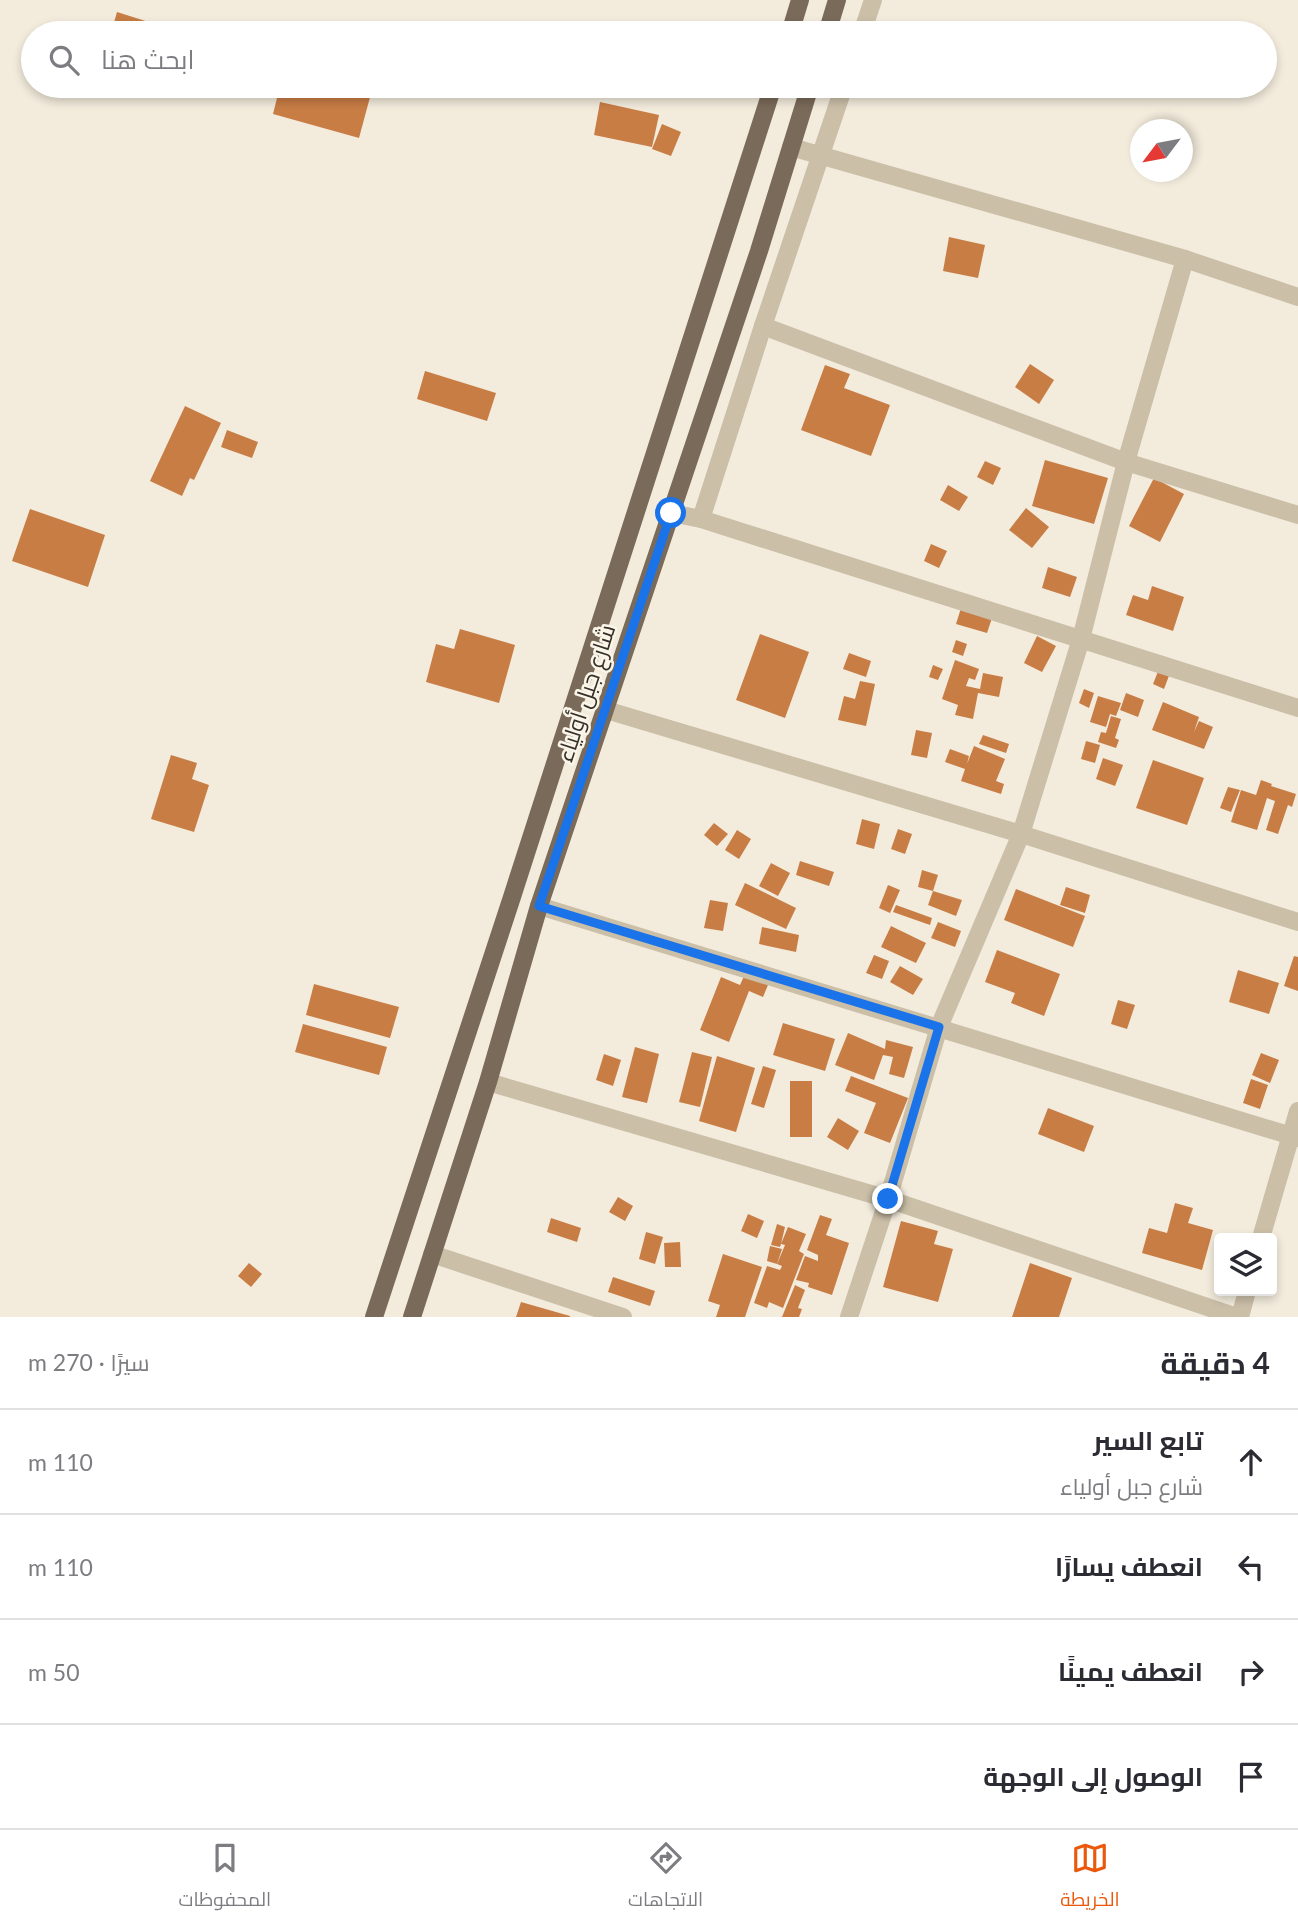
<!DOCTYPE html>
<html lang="ar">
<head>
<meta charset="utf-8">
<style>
	body { margin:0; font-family:Lato,Cairo,sans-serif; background:#f2f2f3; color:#2b2b33; direction:rtl }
	.controls { position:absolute; right:21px; bottom:21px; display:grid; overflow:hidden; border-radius:7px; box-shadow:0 4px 10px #0003 }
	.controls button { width:63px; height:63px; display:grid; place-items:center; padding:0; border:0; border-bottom:2px solid #e1e1e2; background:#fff; color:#2b2b33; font:35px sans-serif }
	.compass { position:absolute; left:1130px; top:119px; width:63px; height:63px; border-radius:50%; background:#fff; box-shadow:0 4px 10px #0003; rotate:238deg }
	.stop { position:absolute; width:21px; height:21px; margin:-16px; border:5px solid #1a73e8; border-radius:50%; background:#fff }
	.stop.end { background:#1a73e8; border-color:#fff; box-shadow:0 2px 7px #0008 }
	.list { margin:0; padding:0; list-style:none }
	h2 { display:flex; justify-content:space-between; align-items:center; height:91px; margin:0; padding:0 28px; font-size:30px }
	h2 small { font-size:23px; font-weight:400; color:#7c7c81 }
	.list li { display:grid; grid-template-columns:46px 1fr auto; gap:21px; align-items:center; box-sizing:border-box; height:105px; padding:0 28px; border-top:2px solid #e1e1e2 }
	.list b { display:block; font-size:26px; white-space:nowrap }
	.list p { margin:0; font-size:23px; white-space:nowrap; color:#7c7c81 }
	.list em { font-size:23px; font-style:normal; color:#7c7c81 }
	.icon { flex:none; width:38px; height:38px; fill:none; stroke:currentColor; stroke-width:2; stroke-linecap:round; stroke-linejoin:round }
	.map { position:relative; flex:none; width:1298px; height:1317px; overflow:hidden; direction:ltr }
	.search { position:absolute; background:#fff; box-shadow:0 4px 10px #0003; left:21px; right:21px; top:21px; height:77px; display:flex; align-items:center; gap:18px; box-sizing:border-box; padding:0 24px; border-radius:38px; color:#7c7c81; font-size:26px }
	.sheet { height:511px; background:#fff }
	nav { display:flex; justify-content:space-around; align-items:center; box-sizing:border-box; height:98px; border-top:2px solid #e1e1e2; background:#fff; font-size:19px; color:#7c7c81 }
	nav a { display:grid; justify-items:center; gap:4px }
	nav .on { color:#ea580c }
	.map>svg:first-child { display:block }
</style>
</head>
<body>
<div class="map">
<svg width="1298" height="1317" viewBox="0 0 1298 1317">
	<rect width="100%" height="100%" fill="#f3ecdd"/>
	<!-- building -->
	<g fill="#c87d45">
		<polygon points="117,12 174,30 173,33 111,33"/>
		<polygon points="280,86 373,86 359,138 273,114"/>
		<polygon points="600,102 659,115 652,147 594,135"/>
		<polygon points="662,124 681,132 671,156 652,149"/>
		<polygon points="949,237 985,245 978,278 943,271"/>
		<polygon points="1030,364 1054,380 1039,404 1015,387"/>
		<polygon points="825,365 850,374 844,388 890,405 871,456 801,430"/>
		<polygon points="425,371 496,393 487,421 417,399"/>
		<polygon points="185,406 221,423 194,480 190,478 182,496 150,481"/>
		<polygon points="227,430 258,442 252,458 221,447"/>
		<polygon points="1045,460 1108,478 1094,524 1032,506"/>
		<polygon points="985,461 1001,468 993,485 977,477"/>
		<polygon points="1154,478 1184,494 1160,542 1129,526"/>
		<polygon points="948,485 968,497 959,511 940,500"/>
		<polygon points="1026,508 1049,527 1032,548 1009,530"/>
		<polygon points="30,509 105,535 88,587 12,561"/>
		<polygon points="931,544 947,551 939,568 924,561"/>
		<polygon points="1048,567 1077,577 1070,597 1042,588"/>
		<polygon points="1152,586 1184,597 1173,631 1126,615 1133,595 1148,600"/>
		<polygon points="961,608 992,618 987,633 956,624"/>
		<polygon points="460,629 515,645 499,703 426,682 436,644 454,649"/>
		<polygon points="760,634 809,652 785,718 736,700"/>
		<polygon points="1037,636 1056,646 1042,672 1024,663"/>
		<polygon points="956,640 967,644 963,656 952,652"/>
		<polygon points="849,653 871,661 866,677 843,669"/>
		<polygon points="955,660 979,669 975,680 969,678 966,686 980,689 983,673 1003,677 999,697 978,693 973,719 955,715 958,705 942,699"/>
		<polygon points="933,665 943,669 938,680 929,677"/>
		<polygon points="1159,669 1170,673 1164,689 1153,684"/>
		<polygon points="860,681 875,684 866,726 838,720 844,696 855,699"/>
		<polygon points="1084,689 1094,693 1089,708 1079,703"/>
		<polygon points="1126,693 1144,700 1138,717 1120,710"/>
		<polygon points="1098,696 1121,703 1116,716 1110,714 1106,727 1090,722"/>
		<polygon points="1163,702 1199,717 1194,732 1199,721 1213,727 1204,749 1152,730"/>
		<polygon points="1111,716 1121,719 1115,738 1119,740 1116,748 1098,742 1101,732 1106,733"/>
		<polygon points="916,730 932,733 927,758 911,755"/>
		<polygon points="983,735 1009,744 1006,753 979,744"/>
		<polygon points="1086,741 1100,745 1095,763 1081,759"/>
		<polygon points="974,746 1005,759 996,781 1004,784 1001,794 961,781 965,769 945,762 950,749 969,756 967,764"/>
		<polygon points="171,755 197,763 192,779 209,785 194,832 151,819"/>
		<polygon points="1103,758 1123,765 1115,786 1096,779"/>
		<polygon points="1153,760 1204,778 1187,825 1136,808"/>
		<polygon points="1261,780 1272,784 1271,786 1296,794 1292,807 1288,805 1278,834 1266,830 1275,801 1267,798 1257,830 1231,822 1241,790 1256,795"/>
		<polygon points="1228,787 1240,790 1231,812 1220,808"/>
		<polygon points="862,819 880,824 874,849 856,844"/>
		<polygon points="714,823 728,834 717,846 704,835"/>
		<polygon points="898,829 912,834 905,854 891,849"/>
		<polygon points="737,830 751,839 739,859 725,850"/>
		<polygon points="800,861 834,872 829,886 796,875"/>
		<polygon points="771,863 790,873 778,896 759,886"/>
		<polygon points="922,870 938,875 933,891 918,887"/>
		<polygon points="745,883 796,908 786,929 735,905"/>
		<polygon points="888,885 900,890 890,913 879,908"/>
		<polygon points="1066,887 1090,895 1085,913 1060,905"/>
		<polygon points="1016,889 1085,916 1073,947 1004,920"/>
		<polygon points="933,891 962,900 956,916 928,905"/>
		<polygon points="710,900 728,903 723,931 704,928"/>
		<polygon points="896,905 932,918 930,925 893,912"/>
		<polygon points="938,922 961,931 955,947 931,938"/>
		<polygon points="891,926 926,943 916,963 881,947"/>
		<polygon points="762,927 799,935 796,952 759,944"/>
		<polygon points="997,950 1060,974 1044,1016 1011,1003 1015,993 985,982"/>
		<polygon points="874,955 889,961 882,979 866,973"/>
		<polygon points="1294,956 1298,957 1298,991 1284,986"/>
		<polygon points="900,966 923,979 913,995 890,982"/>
		<polygon points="1238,970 1279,983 1269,1014 1229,1002"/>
		<polygon points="745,974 768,985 763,997 749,991 729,1042 700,1030 721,977 740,985"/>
		<polygon points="314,984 399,1007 390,1038 306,1015"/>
		<polygon points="1118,1000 1135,1005 1127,1029 1111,1024"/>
		<polygon points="783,1023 835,1039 825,1071 773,1055"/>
		<polygon points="303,1024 387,1047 379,1075 295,1052"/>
		<polygon points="848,1033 885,1049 886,1040 913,1047 904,1078 889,1074 893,1057 883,1055 874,1080 835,1065"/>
		<polygon points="635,1047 659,1054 647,1103 622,1097"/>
		<polygon points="692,1052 712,1057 700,1107 679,1102"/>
		<polygon points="1261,1053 1279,1060 1270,1083 1252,1075"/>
		<polygon points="604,1054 621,1060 613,1086 596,1080"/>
		<polygon points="717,1056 755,1068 736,1132 699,1121"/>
		<polygon points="763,1066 776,1070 764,1108 751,1104"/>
		<polygon points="851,1076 908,1098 890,1143 864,1133 876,1103 845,1091"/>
		<polygon points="1251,1079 1268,1085 1260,1109 1243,1103"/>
		<rect x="790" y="1081" width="22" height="56"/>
		<polygon points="1048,1108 1094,1126 1084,1152 1038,1134"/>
		<polygon points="838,1118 859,1131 848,1150 827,1137"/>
		<polygon points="618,1197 633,1206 625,1221 609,1212"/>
		<polygon points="1175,1203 1193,1208 1188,1223 1213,1230 1202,1270 1142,1253 1149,1228 1167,1233"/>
		<polygon points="748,1214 764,1221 757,1238 741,1231"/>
		<polygon points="820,1215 832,1219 826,1235 849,1243 832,1295 808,1287 809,1283 796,1280 805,1256 818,1261 818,1255 807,1250"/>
		<polygon points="551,1218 581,1228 577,1242 547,1232"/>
		<polygon points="901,1221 938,1231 934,1244 953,1249 938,1302 883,1287"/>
		<polygon points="777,1224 785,1227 781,1244 788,1227 806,1234 799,1251 804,1254 783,1308 769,1302 767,1308 754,1303 767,1266 780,1270 782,1266 777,1264 785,1245 781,1244 780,1247 771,1245"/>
		<polygon points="646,1232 663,1237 655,1264 639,1259"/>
		<polygon points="680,1242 681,1267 665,1267 664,1243"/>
		<polygon points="770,1246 782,1249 777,1264 767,1261"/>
		<polygon points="723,1254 762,1267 745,1317 716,1317 720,1305 708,1301"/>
		<polygon points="249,1263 262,1274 251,1287 238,1276"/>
		<polygon points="1030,1263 1072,1278 1059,1317 1012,1317"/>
		<polygon points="613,1277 655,1291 650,1306 608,1292"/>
		<polygon points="795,1285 805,1290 798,1308 802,1309 799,1317 782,1317"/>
		<polygon points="521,1302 570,1316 570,1317 516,1317"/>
	</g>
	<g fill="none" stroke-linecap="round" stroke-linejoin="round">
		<!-- minor -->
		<g stroke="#cbbfa8" stroke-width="18">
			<polyline points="862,33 873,0"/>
			<polyline points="791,147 1185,259 1298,297"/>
			<polyline points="763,326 1126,462 1298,515"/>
			<polyline points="671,513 701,519 1298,708"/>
			<polyline points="701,519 763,326 844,86"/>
			<polyline points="606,710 1021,834 1298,922"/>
			<polyline points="539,906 1298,1138"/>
			<polyline points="488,1082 888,1199 1237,1317"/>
			<polyline points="1261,1238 1298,1111"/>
			<polyline points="432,1254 623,1317"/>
			<polyline points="849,1317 888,1199 939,1027 1021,834 1081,639 1126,462 1185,259"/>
			<polyline points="1240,1317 1247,1291"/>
		</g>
		<!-- major -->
		<g stroke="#7a6a59" stroke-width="18">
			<polyline points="790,33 800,0"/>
			<polyline points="827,33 837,0"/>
			<polyline points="374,1317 512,897 773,86"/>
			<polyline points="412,1317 488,1082 539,906 759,251 810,86"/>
		</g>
	</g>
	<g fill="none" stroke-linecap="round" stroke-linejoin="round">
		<!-- route -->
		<polyline stroke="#1a73e8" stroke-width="9" points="671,513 539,906 939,1027 888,1199"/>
	</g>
	<g text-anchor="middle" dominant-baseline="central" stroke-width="5" stroke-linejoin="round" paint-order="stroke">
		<!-- street labels -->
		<g font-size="23" fill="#383028" stroke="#faf5e9">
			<text transform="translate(585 693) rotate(-72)">شارع جبل أولياء</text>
		</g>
	</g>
</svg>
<div class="controls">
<button><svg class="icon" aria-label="layers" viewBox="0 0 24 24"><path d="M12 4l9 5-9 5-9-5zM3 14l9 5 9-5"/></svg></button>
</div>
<svg class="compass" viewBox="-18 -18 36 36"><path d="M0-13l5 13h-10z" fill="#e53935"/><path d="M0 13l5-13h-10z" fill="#7c7c81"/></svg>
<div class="stop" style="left:671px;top:513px"></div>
<div class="stop end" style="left:888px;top:1199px"></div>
<div class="search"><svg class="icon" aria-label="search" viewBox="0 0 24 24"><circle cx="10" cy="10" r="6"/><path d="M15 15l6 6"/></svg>ابحث هنا</div>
</div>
<section class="sheet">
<h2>4 دقيقة<small>سيرًا · 270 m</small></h2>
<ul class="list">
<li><svg class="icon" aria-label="ahead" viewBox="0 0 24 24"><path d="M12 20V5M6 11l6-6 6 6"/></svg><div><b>تابع السير</b><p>شارع جبل أولياء</p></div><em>110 m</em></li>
<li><svg class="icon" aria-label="left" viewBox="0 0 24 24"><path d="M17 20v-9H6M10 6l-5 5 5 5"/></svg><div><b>انعطف يسارًا</b></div><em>110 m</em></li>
<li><svg class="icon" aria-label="right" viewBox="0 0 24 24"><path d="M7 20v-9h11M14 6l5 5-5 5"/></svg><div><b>انعطف يمينًا</b></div><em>50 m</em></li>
<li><svg class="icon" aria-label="arrive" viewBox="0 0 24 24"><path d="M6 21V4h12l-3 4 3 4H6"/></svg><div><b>الوصول إلى الوجهة</b></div></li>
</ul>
</section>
<nav>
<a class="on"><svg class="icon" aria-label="map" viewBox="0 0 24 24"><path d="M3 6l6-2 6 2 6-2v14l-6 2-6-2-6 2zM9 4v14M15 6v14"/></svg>الخريطة</a>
<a><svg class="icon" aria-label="directions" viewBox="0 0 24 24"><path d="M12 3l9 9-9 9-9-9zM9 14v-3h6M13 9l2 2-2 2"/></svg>الاتجاهات</a>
<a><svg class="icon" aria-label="saved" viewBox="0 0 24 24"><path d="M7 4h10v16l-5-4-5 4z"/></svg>المحفوظات</a>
</nav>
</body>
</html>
